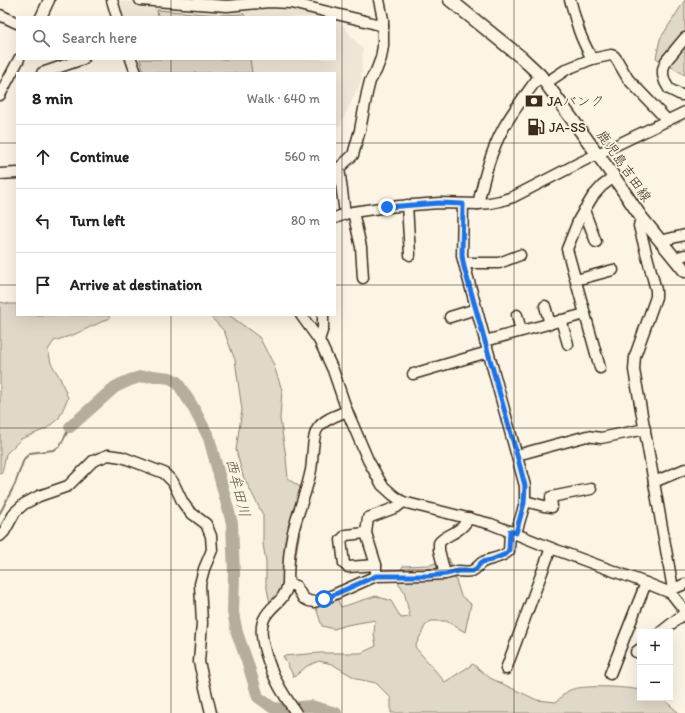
<!DOCTYPE html>
<html lang="en">
<head>
<meta charset="utf-8">
<style>
	body { margin:0; font-family:Itim,"Klee One",sans-serif; background:#f2f2f2; color:#222 }
	.controls { position:absolute; right:12px; bottom:12px; display:grid; overflow:hidden; border-radius:0px; box-shadow:0 4px 16px #0002 }
	.controls button { width:36px; height:36px; display:grid; place-items:center; padding:0; border:0; border-bottom:1px solid #e0e0e0; background:#fff; color:#222; font:20px sans-serif }
	.stop { position:absolute; width:12px; height:12px; margin:-9px; border:3px solid #1a73e8; border-radius:50%; background:#fff }
	.stop.end { background:#1a73e8; border-color:#fff; box-shadow:0 1px 4px #0008 }
	.list { margin:0; padding:0; list-style:none }
	h2 { display:flex; justify-content:space-between; align-items:center; height:52px; margin:0; padding:0 16px; font-size:17px }
	h2 small { font-size:13px; font-weight:400; color:#767676 }
	.list li { display:grid; grid-template-columns:26px 1fr auto; gap:12px; align-items:center; box-sizing:border-box; height:64px; padding:0 16px; border-top:1px solid #e0e0e0 }
	.list b { display:block; font-size:15px; white-space:nowrap }
	.list em { font-size:13px; font-style:normal; color:#767676 }
	.icon { flex:none; width:22px; height:22px; fill:none; stroke:currentColor; stroke-width:2; stroke-linecap:round; stroke-linejoin:round }
	.map { position:relative; flex:none; width:685px; height:713px; overflow:hidden }
	.search { position:absolute; background:#fff; box-shadow:0 4px 16px #0002; left:16px; top:16px; width:320px; height:44px; display:flex; align-items:center; gap:10px; box-sizing:border-box; padding:0 14px; border-radius:0px; color:#767676; font-size:15px }
	.panel { position:absolute; background:#fff; box-shadow:0 4px 16px #0002; left:16px; top:72px; width:320px; height:244px; border-radius:0px }
	.map>svg:first-child { display:block }
</style>
</head>
<body>
<div class="map">
<svg width="685" height="713" viewBox="0 0 685 713">
	<rect width="100%" height="100%" fill="#fcf5e5"/>
	<filter id="ink" filterUnits="userSpaceOnUse"><feTurbulence type="fractalNoise" baseFrequency=".025" numOctaves="2"/><feDisplacementMap in="SourceGraphic" scale="8" xChannelSelector="R" yChannelSelector="G"/><feConvolveMatrix kernelMatrix="1 2 1 2 8 2 1 2 1" color-interpolation-filters="sRGB"/></filter>
	<g filter="url(#ink)">
		<!-- built -->
		<polygon fill="#eee6d6" points="121,1 226,9 289,6 334,15 363,50 361,81 340,126 335,127 335,73 140,73 135,59 335,59 335,17 121,17 117,4"/>
		<!-- green -->
		<g fill="#e0d8c8" stroke="#8e8173">
			<polygon points="685,0 685,75 656,58 660,39"/>
			<polygon points="157,10 219,15 244,14 245,17 158,17"/>
			<polygon points="140,59 250,59 252,73 144,73"/>
			<polygon points="0,302 10,304 17,304 17,315 108,315 110,318 73,335 54,341 48,350 51,363 60,378 68,398 59,418 46,429 21,439 6,454 2,473 0,474"/>
			<polygon points="209,315 229,315 259,337 273,363 282,390 280,419 286,457 288,479 308,492 304,507 291,584 271,608 266,584 266,562 263,544 263,515 243,476 236,450 242,410 235,360 224,331"/>
			<path d="M 449,558 L 461,596 L 471,604 L 465,632 L 446,621 L 431,621 L 425,626 L 415,647 L 445,682 L 473,664 L 490,678 L 537,700 L 556,702 C 560,699 563,694 568,691 C 579,684 626,687 640,690 L 640,698 L 662,698 L 679,713 L 391,713 L 391,698 L 376,683 L 357,679 L 332,664 L 319,661 L 307,666 L 294,677 L 283,656 L 320,653 L 361,653 L 376,646 L 374,634 L 375,620 L 347,625 L 334,629 L 322,626 L 314,602 L 337,598 L 341,607 L 376,596 L 391,601 L 401,618 L 410,617 L 404,591 L 395,578 L 403,566 L 430,565 Z"/>
		</g>
		<g fill="none" stroke-linecap="round" stroke-linejoin="round">
			<!-- stream -->
			<polyline stroke="#85796b" stroke-width="2" points="0,513 15,484 24,459 30,453 54,450 60,446 70,427"/>
			<!-- river -->
			<polyline stroke="#b7ad9e" stroke-width="12" points="70,427 115,387 130,380 140,377 153,376 170,378 177,382 193,407 209,438 226,501 232,523 234,574 233,612 237,633 247,661 258,697 273,708 286,709 300,707 311,706 336,713"/>
			<!-- minor casing -->
			<g stroke="#3b2a1e" stroke-width="13">
				<g id="minor">
					<polyline points="112,0 117,17"/>
					<polyline points="140,0 227,6 269,2 291,3 365,21 383,26"/>
					<polyline points="0,15 17,23"/>
					<polyline points="41,17 49,0"/>
					<polyline points="685,38 666,61 663,69 663,75 665,82 669,89 681,95 685,95"/>
					<polyline points="131,59 136,73"/>
					<polyline points="592,59 611,55 614,56 617,60 628,79 667,120"/>
					<polyline points="42,73 83,59"/>
					<path d="M 546,83 L 567,69 L 592,59 C 586,47 580,37 577,24 C 574,16 573,8 570,0"/>
					<polyline points="0,95 19,59"/>
					<polyline points="0,174 17,173"/>
					<polyline points="463,204 462,256 465,267 525,486 525,503 516,533"/>
					<path d="M 478,204 C 484,178 491,150 504,127 C 514,109 528,92 540,75"/>
					<polyline points="407,205 410,255"/>
					<polyline points="584,210 596,242"/>
					<polyline points="353,212 361,247 363,278"/>
					<polyline points="345,214 339,168 353,155 360,130 367,93 370,81 376,71 381,58 383,46 383,19 379,0"/>
					<polyline points="641,217 639,226 656,290 656,297 635,356 634,370 673,589 671,593"/>
					<polyline points="335,218 345,214 353,212 387,207 439,203 478,204 490,203 500,201 513,197 581,162 685,112"/>
					<polyline points="660,241 685,235"/>
					<polyline points="674,258 685,255"/>
					<polyline points="464,263 499,263 520,255"/>
					<polyline points="576,280 613,270"/>
					<polyline points="545,306 550,324"/>
					<polyline points="585,314 600,368"/>
					<polyline points="301,315 319,340 333,370 347,411 368,460 382,485 393,495 403,502 491,524 551,548 646,583 671,593 685,611"/>
					<polyline points="517,315 521,331"/>
					<polyline points="450,317 476,309"/>
					<polyline points="561,320 568,344"/>
					<polyline points="319,340 323,328 323,315"/>
					<polyline points="485,341 585,314 567,249 579,219 593,196 602,186 614,177"/>
					<polyline points="413,374 488,352"/>
					<polyline points="517,455 587,436 601,438 645,429"/>
					<polyline points="654,482 685,469"/>
					<polyline points="525,501 544,506 552,507 551,497 591,489"/>
					<polyline points="366,533 346,535 341,540 344,564 348,567 376,565"/>
					<polyline points="0,536 4,532 15,512 24,504 39,496 68,486 93,461 108,455 122,457 164,473 173,482 183,503 190,512 206,524 211,536 212,550 204,569 200,584 202,623 199,662 211,713"/>
					<path d="M 445,574 C 450,573 454,572 458,571 C 462,571 467,572 471,571 C 477,570 478,564 483,562 C 492,558 502,558 509,551 L 510,531"/>
					<polyline points="376,576 376,565 366,533 368,518 397,507 403,502"/>
					<path d="M 288,584 C 288,566 289,549 293,532 C 298,511 307,491 311,470 C 313,460 312,435 318,428 C 324,419 338,415 347,411"/>
					<polyline points="673,589 685,584"/>
					<polyline points="661,632 685,613"/>
					<polyline points="636,652 640,649"/>
					<polyline points="506,669 551,548"/>
					<polyline points="610,674 646,583"/>
					<path d="M 296,713 C 290,704 284,695 279,686 C 271,671 256,635 264,619 C 271,604 284,603 288,584 L 296,586 L 303,598 L 309,601 L 314,602 L 324,599 L 376,576 L 427,575 L 445,574 L 439,550 L 439,543 C 444,536 452,535 458,530 C 463,527 466,523 469,518"/>
				</g>
			</g>
			<!-- major casing -->
			<g stroke="#3b2a1e" stroke-width="15">
				<polyline id="major" points="450,0 522,58 540,75 614,177 641,217 685,271"/>
			</g>
			<!-- minor -->
			<use href="#minor" stroke="#fcf5e5" stroke-width="10"/>
			<!-- major -->
			<use href="#major" stroke="#fcf5e5" stroke-width="12"/>
		</g>
	</g>
	<g fill="none" stroke-linecap="round" stroke-linejoin="round" filter="url(#ink)">
		<!-- route -->
		<polyline stroke="#1a73e8" stroke-width="5" points="324,599 376,576 428,576 446,574 458,571 472,571 476,569 479,565 482,562 491,560 506,554 509,550 510,531 516,533 524,503 525,486 517,455 464,267 462,256 463,204 439,203 387,207"/>
	</g>
	<!-- grid -->
	<path fill="none" stroke="#3b2a1e" stroke-width="1" stroke-opacity="0.55" d="M 171,0 L 171,17M 342,0 L 342,713M 514,0 L 514,713M 171,59 L 171,73M 0,143 L 17,143M 335,143 L 685,143M 0,285 L 17,285M 335,285 L 685,285M 171,315 L 171,713M 0,428 L 685,428M 0,570 L 685,570"/>
	<!-- icons -->
	<defs>
		<g id="bank-bare" transform="scale(1.38)"><path d="M-6-4H6V4H-6ZM0-2.3a2.3 2.3 0 1 0 0 4.6a2.3 2.3 0 1 0 0-4.6Z" fill="#3b2a1e" stroke="#fcf5e5" stroke-width="2.5" paint-order="stroke"/></g>
		<g id="fuel-bare" transform="scale(1.38)"><path d="M-5.5-6h7V0h2V4h1.3V-2.5L3-4.5l.8-.8L6-3V5H2.5V1h-1V6h-7ZM-4.2-4.7v3.2H.2V-4.7Z" fill="#3b2a1e" stroke="#fcf5e5" stroke-width="2.5" paint-order="stroke"/></g>
	</defs>
	<g fill-rule="evenodd">
		<use href="#bank-bare" x="534" y="101"/>
		<use href="#fuel-bare" x="536" y="127"/>
	</g>
	<g text-anchor="middle" dominant-baseline="central" stroke-width="3.5" stroke-linejoin="round" paint-order="stroke">
		<!-- poi labels -->
		<g font-size="14" fill="#3b2a1e" stroke="#fcf5e5" text-anchor="start">
			<text x="547" y="101">JAバンク</text>
			<text x="549" y="127">JA-SS</text>
		</g>
		<!-- street labels -->
		<g font-size="14" fill="#3b2a1e" stroke="#fcf5e5">
			<text transform="translate(624 166) rotate(55)">鹿児島吉田線</text>
		</g>
		<!-- water labels -->
		<g font-size="15" font-style="italic" fill="#605144" stroke="#fcf5e5">
			<text transform="translate(238 488) rotate(76)">西牟田川</text>
		</g>
	</g>
</svg>
<div class="controls">
<button>+</button>
<button>−</button>
</div>
<div class="stop" style="left:324px;top:599px"></div>
<div class="stop end" style="left:387px;top:207px"></div>
<div class="search"><svg class="icon" aria-label="search" viewBox="0 0 24 24"><circle cx="10" cy="10" r="6"/><path d="M15 15l6 6"/></svg>Search here</div>
<section class="panel">
<h2>8 min<small>Walk · 640 m</small></h2>
<ul class="list">
<li><svg class="icon" aria-label="ahead" viewBox="0 0 24 24"><path d="M12 20V5M6 11l6-6 6 6"/></svg><div><b>Continue</b></div><em>560 m</em></li>
<li><svg class="icon" aria-label="left" viewBox="0 0 24 24"><path d="M17 20v-9H6M10 6l-5 5 5 5"/></svg><div><b>Turn left</b></div><em>80 m</em></li>
<li><svg class="icon" aria-label="arrive" viewBox="0 0 24 24"><path d="M6 21V4h12l-3 4 3 4H6"/></svg><div><b>Arrive at destination</b></div></li>
</ul>
</section>
</div>
</body>
</html>
